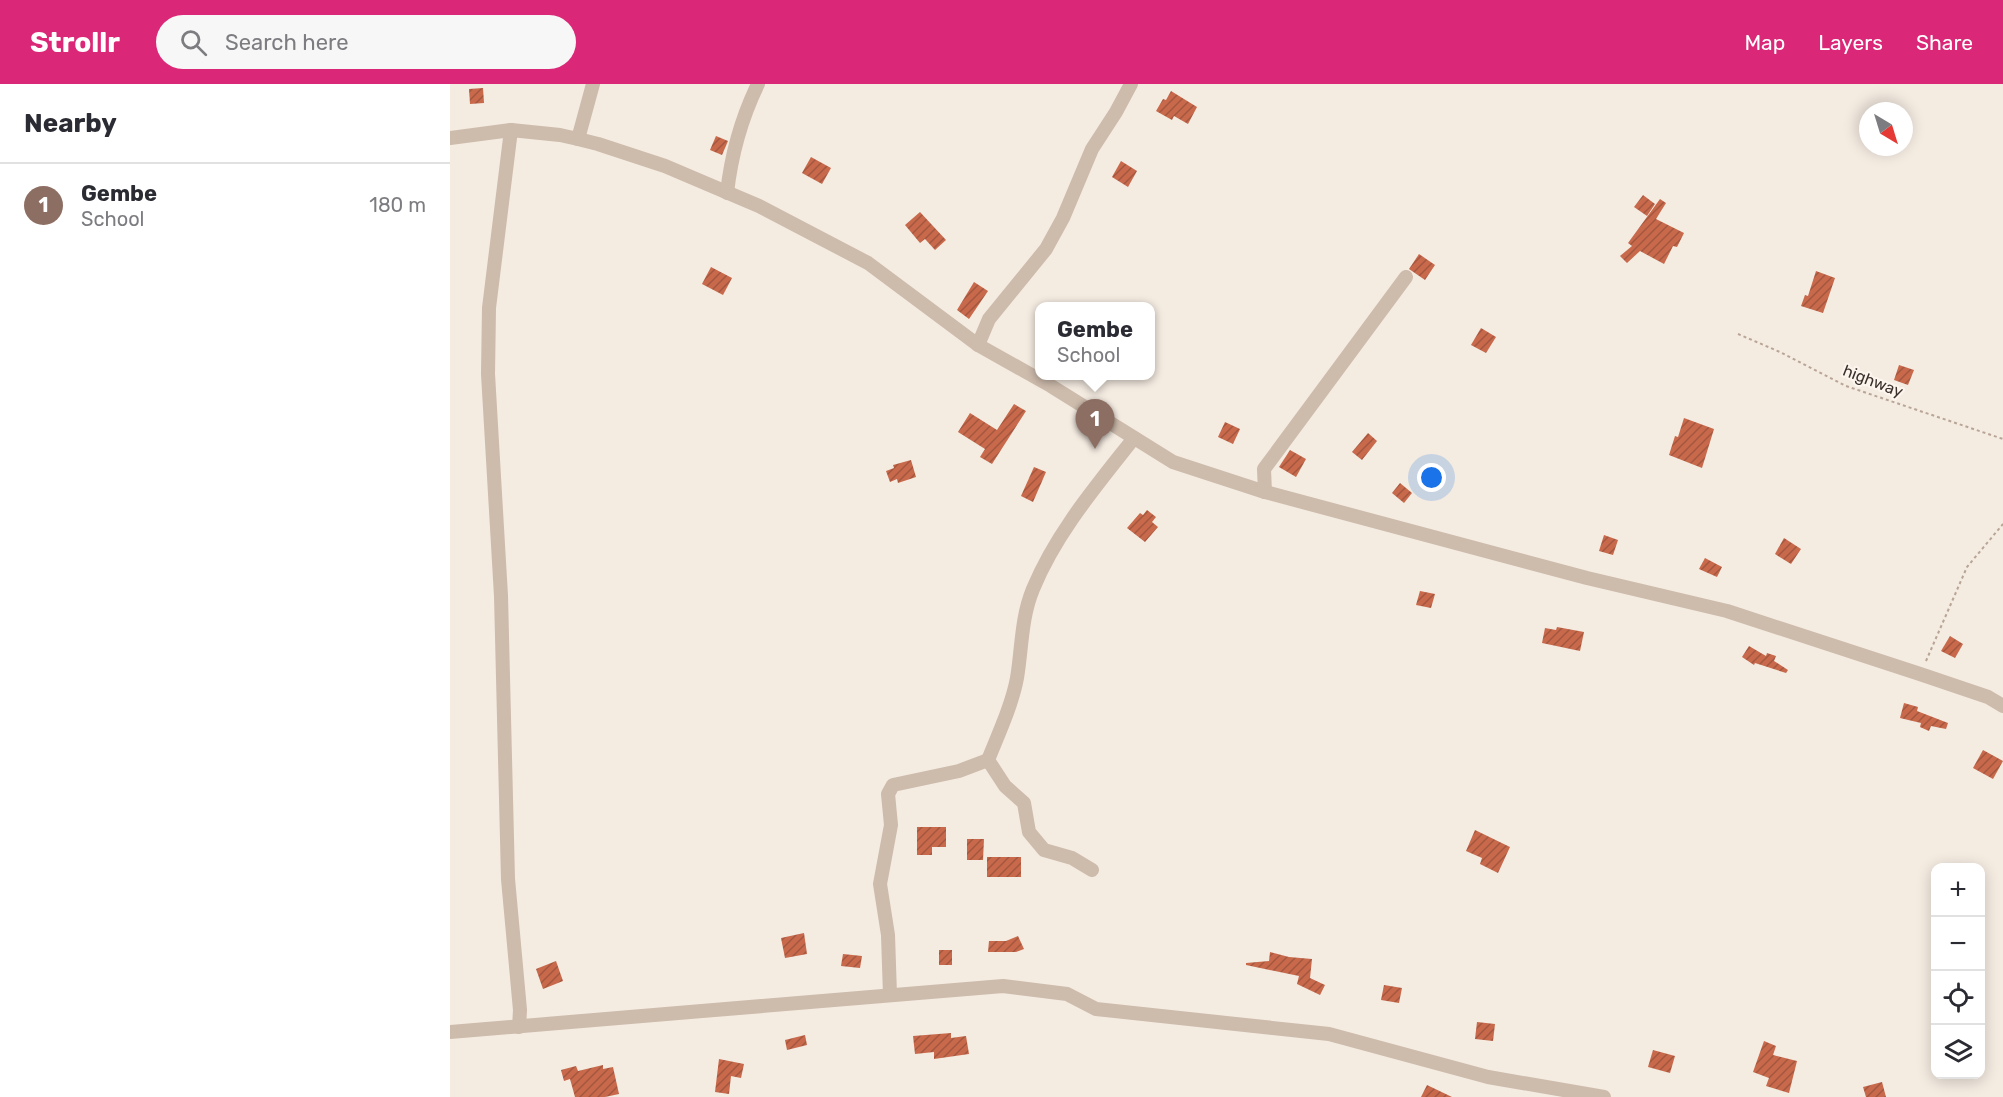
<!DOCTYPE html>
<html lang="en">
<head>
<meta charset="utf-8">
<style>
	body { margin:0; font-family:Rubik,sans-serif; background:#f7f7f7; color:#2b2b33 }
	.controls { position:absolute; right:18px; bottom:18px; display:grid; overflow:hidden; border-radius:12px; box-shadow:0 3px 15px #0003 }
	.controls button { width:54px; height:54px; display:grid; place-items:center; padding:0; border:0; border-bottom:2px solid #e1e1e2; background:#fff; color:#2b2b33; font:30px sans-serif }
	.compass { position:absolute; left:1409px; top:18px; width:54px; height:54px; border-radius:50%; background:#fff; box-shadow:0 3px 15px #0003; rotate:142deg }
	.you { position:absolute; left:982px; top:394px; width:21px; height:21px; margin:-15px; border:4px solid #fff; border-radius:50%; background:#1a73e8; box-shadow:0 0 0 9px #1a73e833 }
	.badge { display:grid; place-items:center; width:39px; height:39px; border-radius:50%; background:#db2777; color:#fff; font-size:20px; font-weight:700 }
	.pin { position:absolute; translate:-50% -50px; filter:drop-shadow(0 2px 3px #0008) }
	.pin::after { content:''; position:absolute; top:32px; width:21px; height:18px; background:inherit; clip-path:polygon(0 0,100% 0,50% 100%) }
	.popup { position:absolute; left:585px; top:218px; width:120px; height:78px; box-sizing:border-box; display:grid; place-content:center; border-radius:12px; background:#fff; filter:drop-shadow(0 2px 4px #0005); font-size:20px; white-space:nowrap; color:#7c7c81 }
	.popup b { font-size:22px; color:#2b2b33 }
	.popup::after { content:''; position:absolute; left:50%; top:100%; margin-left:-12px; border:12px solid transparent; border-top-color:#fff }
	.list { margin:0; padding:0; list-style:none }
	h2 { display:flex; justify-content:space-between; align-items:center; height:78px; margin:0; padding:0 24px; font-size:26px }
	h2 small { font-size:20px; font-weight:400; color:#7c7c81 }
	.list li { display:grid; grid-template-columns:39px 1fr auto; gap:18px; align-items:center; box-sizing:border-box; height:84px; padding:0 24px; border-top:2px solid #e1e1e2 }
	.list b { display:block; font-size:22px; white-space:nowrap }
	.list p { margin:0; font-size:20px; white-space:nowrap; color:#7c7c81 }
	.list em { font-size:20px; font-style:normal; color:#7c7c81 }
	.icon { flex:none; width:33px; height:33px; fill:none; stroke:currentColor; stroke-width:2; stroke-linecap:round; stroke-linejoin:round }
	.map { position:relative; flex:none; width:1553px; height:1013px; overflow:hidden }
	header { display:flex; align-items:center; gap:36px; box-sizing:border-box; height:84px; padding:0 30px; background:#db2777; color:#fff }
	header strong { font-size:28px }
	nav { display:flex; gap:33px; margin-inline-start:auto; font-size:21px }
	.search { width:420px; height:54px; background:#f7f7f7; display:flex; align-items:center; gap:15px; box-sizing:border-box; padding:0 21px; border-radius:33px; color:#7c7c81; font-size:22px }
	main { display:flex }
	aside { flex:1; background:#fff }
	.map>svg:first-child { display:block }
</style>
</head>
<body>
<header>
<strong>Strollr</strong>
<div class="search"><svg class="icon" aria-label="search" viewBox="0 0 24 24"><circle cx="10" cy="10" r="6"/><path d="M15 15l6 6"/></svg>Search here</div>
<nav><a>Map</a><a>Layers</a><a>Share</a></nav>
</header>
<main>
<aside>
<h2>Nearby<small></small></h2>
<ul class="list">
<li><span class="badge" style="background:#8d6e63">1</span><div><b>Gembe</b><p>School</p></div><em>180 m</em></li>
</ul>
</aside>
<div class="map">
<svg width="1553" height="1013" viewBox="0 0 1553 1013">
	<defs>
		<pattern id="building-hatch" width="6" height="6" patternUnits="userSpaceOnUse" patternTransform="scale(1.5)"><rect width="6" height="6" fill="#c8694b"/><path d="M-1 1l2-2M0 6l6-6M5 7l2-2" fill="none" stroke="#a4573f"/></pattern>
	</defs>
	<rect width="100%" height="100%" fill="#f4ebe1"/>
	<!-- building -->
	<g fill="url(#building-hatch)">
		<polygon points="33,4 34,19 20,20 19,5"/>
		<polygon points="721,7 747,23 738,40 724,32 722,36 706,27 713,15 716,16"/>
		<polygon points="266,52 278,57 272,71 260,66"/>
		<polygon points="361,73 381,84 372,100 352,89"/>
		<polygon points="671,77 687,87 678,103 662,93"/>
		<polygon points="1193,111 1205,120 1197,132 1184,123"/>
		<polygon points="1210,115 1216,119 1206,135 1234,149 1227,163 1223,162 1214,180 1190,167 1177,179 1170,172 1182,162 1178,159"/>
		<polygon points="470,128 496,156 485,166 475,155 470,159 455,141"/>
		<polygon points="969,170 985,181 975,196 959,185"/>
		<polygon points="261,183 282,194 273,211 252,200"/>
		<polygon points="1366,187 1385,194 1373,229 1351,222 1355,211 1358,212"/>
		<polygon points="524,198 538,207 519,235 507,226"/>
		<polygon points="1031,244 1046,253 1036,269 1021,261"/>
		<polygon points="1449,281 1464,286 1458,301 1444,296"/>
		<polygon points="564,320 576,327 542,380 530,373 535,365 508,348 520,329 547,346"/>
		<polygon points="1234,334 1264,345 1252,384 1219,371 1225,352 1228,353"/>
		<polygon points="775,338 790,345 783,360 768,353"/>
		<polygon points="918,349 927,357 912,376 902,368"/>
		<polygon points="840,366 856,375 846,393 829,383"/>
		<polygon points="461,376 466,393 448,399 447,395 440,398 436,387 444,384 443,381"/>
		<polygon points="584,383 596,388 583,418 571,412"/>
		<polygon points="950,399 962,409 954,419 942,409"/>
		<polygon points="697,426 706,433 702,438 708,443 695,458 677,444 690,429 693,431"/>
		<polygon points="1154,451 1168,456 1163,471 1149,467"/>
		<polygon points="1334,454 1351,465 1341,480 1325,470"/>
		<polygon points="1255,474 1272,483 1267,493 1249,485"/>
		<polygon points="970,507 985,510 981,524 966,521"/>
		<polygon points="1107,543 1134,548 1130,567 1092,559 1095,544 1106,546"/>
		<polygon points="1500,552 1513,560 1505,574 1491,567"/>
		<polygon points="1299,562 1316,572 1317,569 1326,572 1324,577 1338,586 1336,589 1305,579 1304,581 1292,573"/>
		<polygon points="1454,619 1468,623 1467,627 1498,639 1496,645 1481,642 1479,647 1470,643 1471,639 1450,634"/>
		<polygon points="1533,666 1553,677 1543,695 1523,684"/>
		<polygon points="467,743 496,743 496,763 482,763 482,771 467,771"/>
		<polygon points="1025,746 1060,763 1048,789 1030,780 1032,774 1016,767"/>
		<polygon points="517,755 534,755 533,776 517,776"/>
		<rect x="537" y="773" width="34" height="20"/>
		<polygon points="354,849 357,870 335,874 331,854"/>
		<polygon points="568,852 574,865 566,868 538,868 539,857 556,857"/>
		<rect x="489" y="866" width="13" height="15"/>
		<polygon points="820,868 839,873 862,875 860,894 875,901 870,911 847,900 849,892 796,881 796,879 819,877"/>
		<polygon points="393,870 412,872 410,884 391,882"/>
		<polygon points="106,877 113,897 93,905 86,885"/>
		<polygon points="934,901 952,904 949,919 931,916"/>
		<polygon points="1027,938 1045,940 1043,957 1025,955"/>
		<polygon points="501,949 501,954 516,952 519,970 484,975 484,968 465,970 463,952"/>
		<polygon points="355,951 357,961 337,966 335,956"/>
		<polygon points="1314,957 1326,962 1323,971 1347,977 1339,1009 1316,1002 1319,994 1303,988"/>
		<polygon points="1203,966 1225,972 1220,989 1198,983"/>
		<polygon points="269,975 294,980 291,994 281,992 279,1010 265,1008"/>
		<polygon points="153,981 153,985 163,983 169,1010 155,1013 125,1013 120,995 114,997 111,986 126,982 128,987"/>
		<polygon points="1432,998 1436,1013 1416,1013 1413,1003"/>
		<polygon points="977,1001 1002,1013 971,1013"/>
	</g>
	<g fill="none" stroke-linecap="round" stroke-linejoin="round">
		<!-- path -->
		<g stroke="#b9a596" stroke-width="2" stroke-dasharray="3 3" stroke-linecap="butt">
			<polyline points="1288,250 1330,268 1396,302 1553,355"/>
			<polyline points="1476,577 1517,483 1553,440"/>
		</g>
		<!-- minor -->
		<g stroke="#cdbbac" stroke-width="14">
			<polyline points="61,46 39,224 38,290 51,512 58,795 70,926 69,943"/>
			<polyline points="0,54 61,46 110,51 128,55 148,60 215,82 309,122 418,179 528,261 601,302 723,378 815,408 1137,494 1277,527 1470,590 1538,613 1553,622"/>
			<polyline points="128,55 143,0"/>
			<path d="M 277,109 C 281,73 292,33 308,0"/>
			<polyline points="528,261 539,235 596,165 613,134 642,65 666,28 681,0"/>
			<polyline points="815,408 814,385 956,193"/>
			<path d="M 642,786 L 622,774 L 594,766 L 579,748 L 574,719 L 555,702 L 538,676 C 548,651 562,621 567,594 C 572,564 571,534 583,505 C 606,449 647,401 684,354"/>
			<polyline points="440,911 438,851 430,800 441,741 438,710 443,701 509,687 538,676"/>
			<polyline points="0,948 553,902 617,910 646,925 879,950 1038,993 1154,1013"/>
		</g>
	</g>
	<g text-anchor="middle" dominant-baseline="central" stroke-width="4.5" stroke-linejoin="round" paint-order="stroke">
		<!-- street labels -->
		<g font-size="16" fill="#3b302b" stroke="#fbf5ee">
			<text transform="translate(1423 297) rotate(21)">highway</text>
		</g>
	</g>
</svg>
<div class="controls">
<button>+</button>
<button>−</button>
<button><svg class="icon" aria-label="locate" viewBox="0 0 24 24"><circle cx="12" cy="12" r="6"/><path d="M12 2v4M12 18v4M2 12h4M18 12h4"/></svg></button>
<button><svg class="icon" aria-label="layers" viewBox="0 0 24 24"><path d="M12 4l9 5-9 5-9-5zM3 14l9 5 9-5"/></svg></button>
</div>
<svg class="compass" viewBox="-18 -18 36 36"><path d="M0-13l5 13h-10z" fill="#e53935"/><path d="M0 13l5-13h-10z" fill="#7c7c81"/></svg>
<div class="you"></div>
<div class="pin badge" style="left:645px;top:365px;background:#8d6e63">1</div>
<div class="popup"><b>Gembe</b>School</div>
</div>
</main>
</body>
</html>
